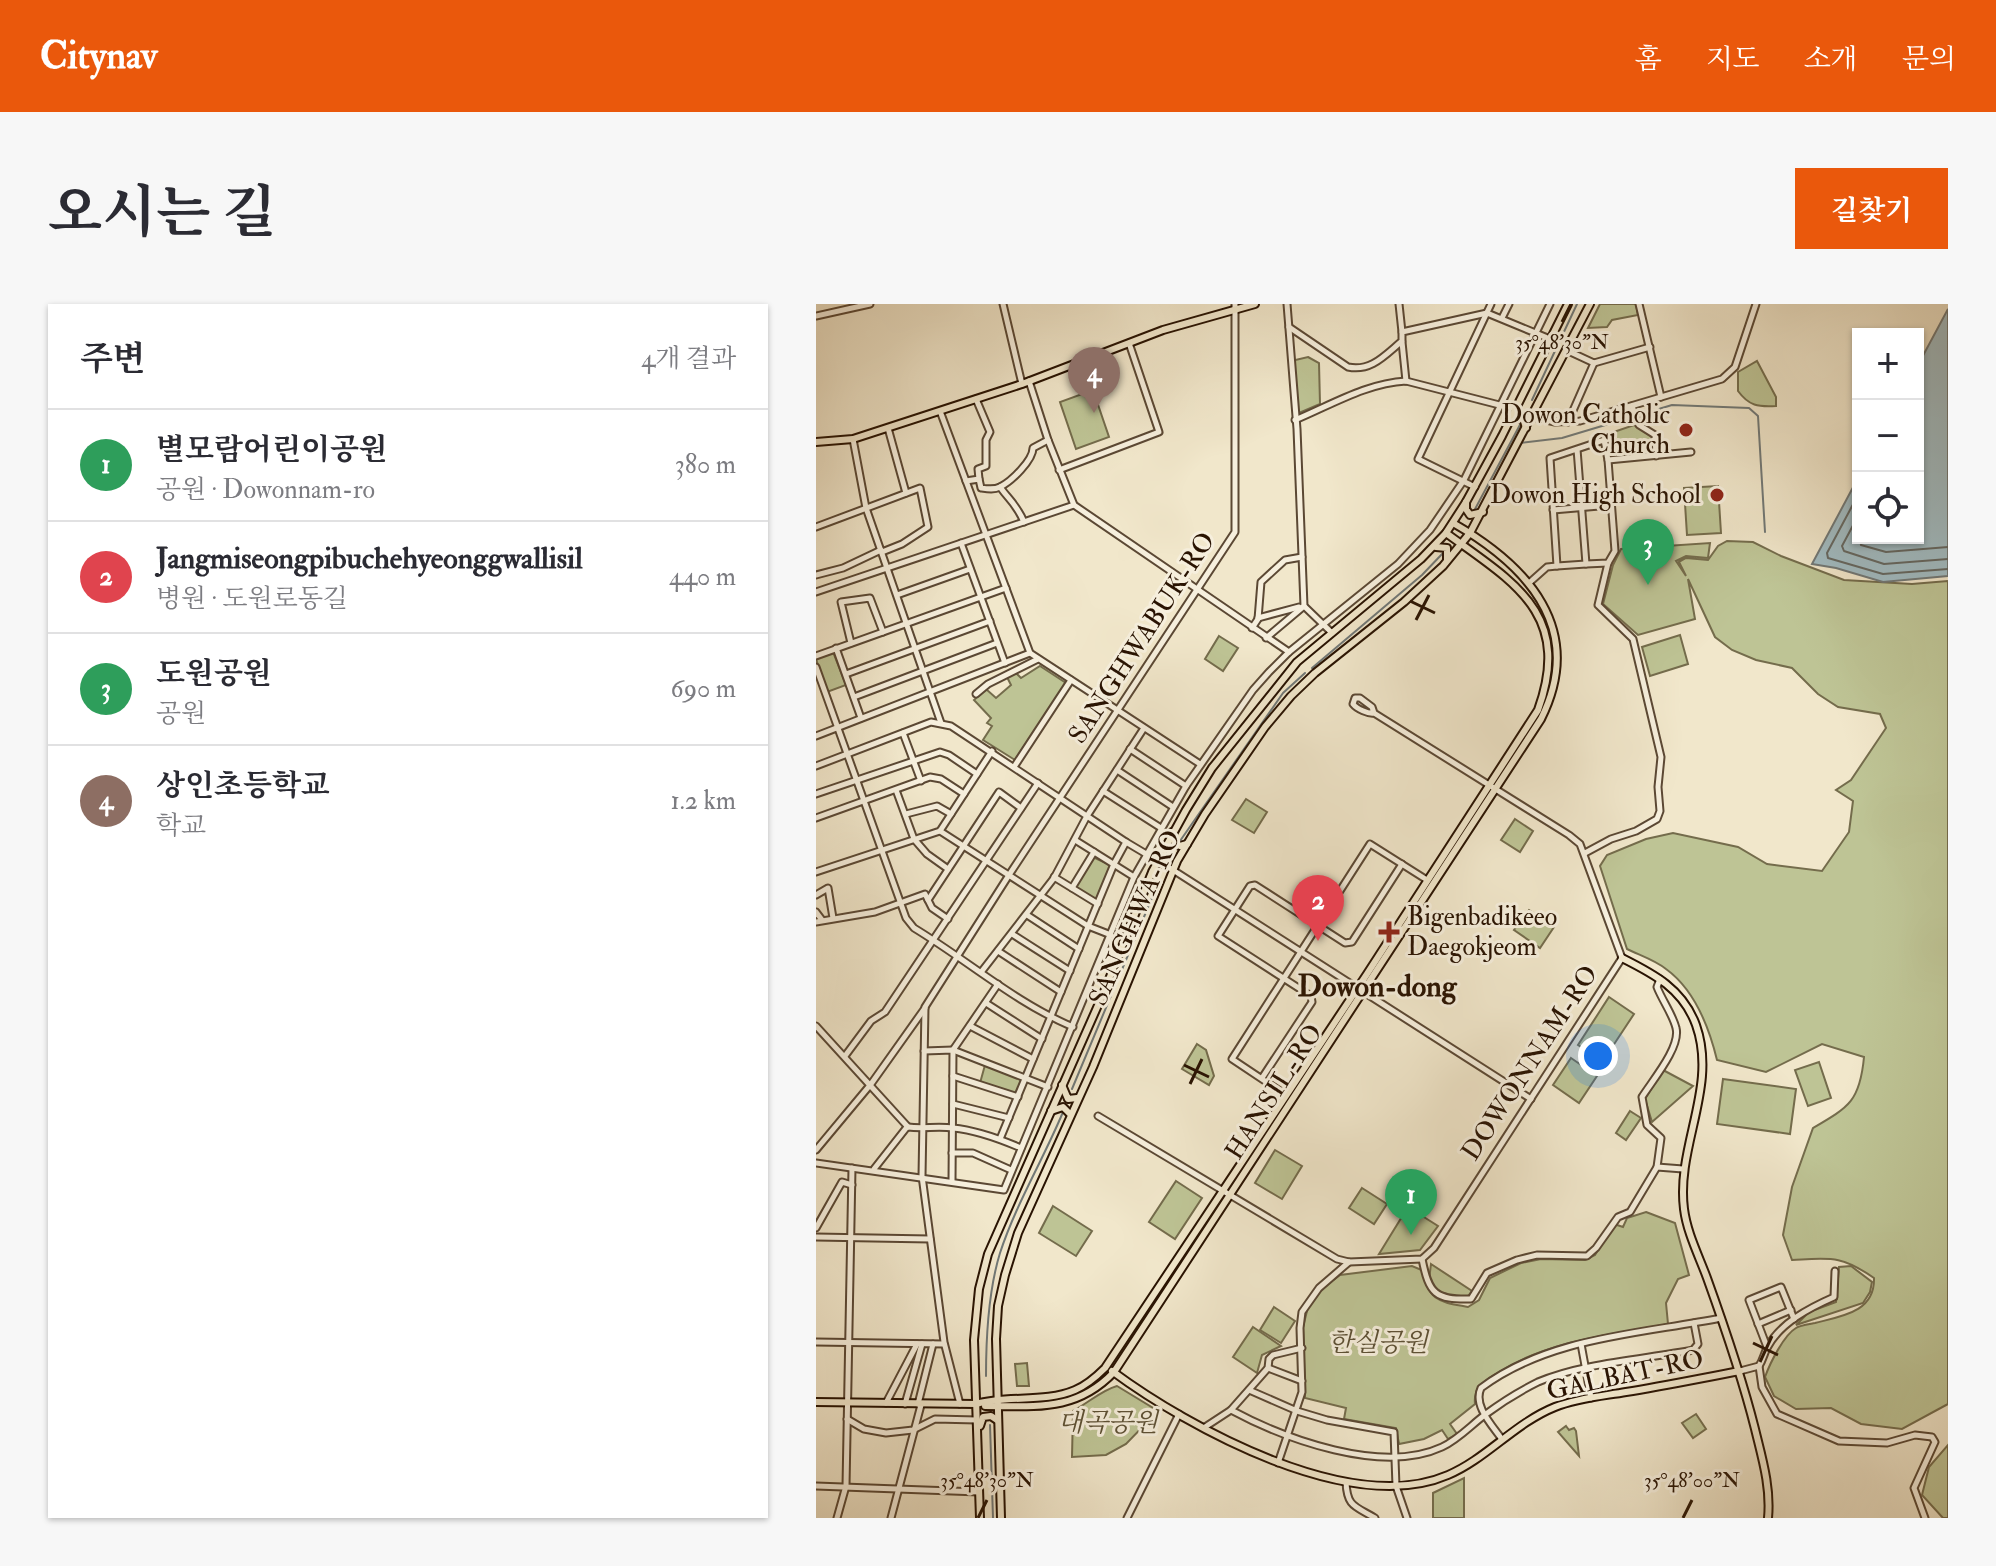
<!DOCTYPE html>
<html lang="ko">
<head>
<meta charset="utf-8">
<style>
	body { margin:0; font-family:"IM FELL Double Pica","Noto Serif KR",serif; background:#f7f7f7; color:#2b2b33 }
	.controls { position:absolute; right:24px; top:24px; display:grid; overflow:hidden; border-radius:0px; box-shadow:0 2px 6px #0004 }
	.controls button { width:72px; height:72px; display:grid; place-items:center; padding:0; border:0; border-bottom:2px solid #e1e1e2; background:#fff; color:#2b2b33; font:40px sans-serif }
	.you { position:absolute; left:782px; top:752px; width:28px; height:28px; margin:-20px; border:6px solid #fff; border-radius:50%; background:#1a73e8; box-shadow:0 0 0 12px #1a73e833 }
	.badge { display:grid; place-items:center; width:52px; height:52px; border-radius:50%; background:#ea580c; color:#fff; font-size:26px; font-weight:700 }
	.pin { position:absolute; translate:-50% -66px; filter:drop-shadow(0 2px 4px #0008) }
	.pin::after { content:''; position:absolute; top:42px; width:28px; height:24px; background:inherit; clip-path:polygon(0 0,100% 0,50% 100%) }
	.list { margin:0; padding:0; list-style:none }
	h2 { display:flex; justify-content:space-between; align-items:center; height:104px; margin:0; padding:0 32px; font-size:34px }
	h2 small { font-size:26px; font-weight:400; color:#7c7c81 }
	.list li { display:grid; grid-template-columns:52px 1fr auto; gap:24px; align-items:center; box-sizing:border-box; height:112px; padding:0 32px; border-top:2px solid #e1e1e2 }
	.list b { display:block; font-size:30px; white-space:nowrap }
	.list p { margin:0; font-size:26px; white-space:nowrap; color:#7c7c81 }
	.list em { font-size:26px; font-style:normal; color:#7c7c81 }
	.icon { flex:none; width:44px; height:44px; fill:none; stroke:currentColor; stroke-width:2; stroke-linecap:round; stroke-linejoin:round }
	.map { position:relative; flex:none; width:1132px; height:1214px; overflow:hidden; border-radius:0px }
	header { display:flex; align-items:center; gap:48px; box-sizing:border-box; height:112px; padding:0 40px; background:#ea580c; color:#fff }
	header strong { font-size:38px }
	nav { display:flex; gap:44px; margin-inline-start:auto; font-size:28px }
	.intro { display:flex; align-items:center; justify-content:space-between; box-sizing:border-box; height:192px; padding:0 48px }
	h1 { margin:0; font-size:56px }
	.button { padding:20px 36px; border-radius:0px; background:#ea580c; color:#fff; font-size:28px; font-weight:700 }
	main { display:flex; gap:48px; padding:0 48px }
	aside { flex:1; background:#fff; border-radius:0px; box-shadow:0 2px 6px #0004 }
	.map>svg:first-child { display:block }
</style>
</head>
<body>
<header>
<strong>Citynav</strong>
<nav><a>홈</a><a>지도</a><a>소개</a><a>문의</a></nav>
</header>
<div class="intro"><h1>오시는 길</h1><a class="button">길찾기</a></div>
<main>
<aside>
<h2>주변<small>4개 결과</small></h2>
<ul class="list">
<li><span class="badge" style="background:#2e9e5b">1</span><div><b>별모람어린이공원</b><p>공원 · Dowonnam-ro</p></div><em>380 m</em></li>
<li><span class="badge" style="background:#e0444e">2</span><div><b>Jangmiseongpibuchehyeonggwallisil</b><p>병원 · 도원로동길</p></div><em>440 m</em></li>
<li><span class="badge" style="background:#2e9e5b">3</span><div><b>도원공원</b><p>공원</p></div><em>690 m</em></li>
<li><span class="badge" style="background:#8d6e63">4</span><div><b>상인초등학교</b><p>학교</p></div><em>1.2 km</em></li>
</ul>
</aside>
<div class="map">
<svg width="1132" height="1214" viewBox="0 0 1132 1214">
	<rect width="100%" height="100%" fill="#f1e7cb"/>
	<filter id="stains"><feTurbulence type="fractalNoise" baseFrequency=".0025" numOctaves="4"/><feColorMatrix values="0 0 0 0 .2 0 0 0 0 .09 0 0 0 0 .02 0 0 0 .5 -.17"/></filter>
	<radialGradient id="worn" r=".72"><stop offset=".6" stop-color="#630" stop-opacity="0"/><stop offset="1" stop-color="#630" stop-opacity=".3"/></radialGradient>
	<!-- green -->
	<g fill="#bec495" stroke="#746c4c" stroke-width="2">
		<polygon points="784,0 820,0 822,11 796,16 791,23 772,24"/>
		<polygon points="492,53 503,59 504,100 483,109 479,107 475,57"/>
		<path d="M 941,57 L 960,93 L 960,102 C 942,103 933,102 922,87 L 922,68 Z"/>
		<polygon points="277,86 293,133 260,145 244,98"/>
		<polygon points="818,121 836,133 836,144 832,148 795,151 789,131"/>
		<polygon points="902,182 905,229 871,231 868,184"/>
		<path d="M 911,237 L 937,238 L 965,252 L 1028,276 L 1096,280 L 1132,277 L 1132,1100 L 1086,1125 L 1045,1120 L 1015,1104 L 980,1105 L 958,1092 L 949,1073 C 954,1059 968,1031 980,1024 C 984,1021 994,1020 999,1019 C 1026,1012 1059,1008 1058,974 C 1025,951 1015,954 976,956 L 967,931 L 976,883 L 997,824 C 1033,803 1044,797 1048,753 L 1006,740 L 950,768 L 901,756 C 893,723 879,686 850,665 C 839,656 823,651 811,645 L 784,562 L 791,551 L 830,535 L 857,529 L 922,543 L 951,560 L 1006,567 L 1033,528 L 1037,497 L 1020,486 L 1035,476 L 1070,424 L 1064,410 L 1022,403 L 1002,390 L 976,364 L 940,356 L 916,346 L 899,333 L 872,275 L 879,315 L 822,331 L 787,300 L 797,261 L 805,245 L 894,239 L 892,254 L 870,252 L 860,257 L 870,272 L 863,258 L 870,254 L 892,256 L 902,242 Z"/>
		<polygon points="864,331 872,360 834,372 826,343"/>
		<polygon points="403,332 422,344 407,367 389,355"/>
		<polygon points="17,348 30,381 11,388 0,355"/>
		<polygon points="224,362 250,379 199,456 167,436 176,422 171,419 175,414 158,396 170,385 180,394 195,381 191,373 199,368 205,374"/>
		<polygon points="430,495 451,508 438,529 416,516"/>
		<polygon points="699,515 717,527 704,548 685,536"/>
		<polygon points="277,553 294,561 294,564 281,594 277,595 260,585 259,582"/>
		<polygon points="713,606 738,623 724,644 698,626"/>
		<polygon points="793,693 818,710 787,757 762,741"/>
		<polygon points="381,740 390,746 398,772 393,781 366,765"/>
		<polygon points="755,754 781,772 763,799 737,781"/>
		<polygon points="1003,758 1015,794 992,802 979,766"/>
		<polygon points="169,761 206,775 200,791 164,779"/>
		<polygon points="847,766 877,782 836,818 829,795"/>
		<polygon points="907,775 980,785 974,830 901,820"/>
		<polygon points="814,807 825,814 810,836 800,829"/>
		<polygon points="459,846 486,862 466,895 439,879"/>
		<polygon points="360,877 386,894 359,935 333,918"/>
		<polygon points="546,884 571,900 558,920 533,904"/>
		<polygon points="237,902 276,927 260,952 223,929"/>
		<polygon points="592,903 622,922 604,946 563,950"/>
		<path d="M 830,908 L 859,919 L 873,971 L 862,975 L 850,999 L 852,1020 C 795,1031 734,1036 683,1068 C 669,1077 657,1082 659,1100 L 634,1120 L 641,1130 L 632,1135 L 626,1126 L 608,1135 L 583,1140 L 580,1124 L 528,1115 L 530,1104 L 489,1094 L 487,1023 L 492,1003 L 507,984 L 524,971 L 596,962 L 608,967 C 611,998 626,998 652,1003 L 663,996 L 674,974 L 705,959 L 725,955 L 769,956 L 779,951 L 798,920 L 807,923 L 811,914 Z"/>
		<path d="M 615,960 L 656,987 L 652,992 C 634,993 624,991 613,976 Z"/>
		<polygon points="1035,962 1056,978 1054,988 1047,999 980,1021 993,1008 1020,998 1023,963"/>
		<polygon points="458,1003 479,1017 465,1039 444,1026"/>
		<polygon points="437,1023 465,1042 446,1051 441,1069 417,1053"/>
		<polygon points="211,1059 213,1082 201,1082 199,1060"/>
		<path d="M 301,1082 L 342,1107 L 310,1140 L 290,1151 L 256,1153 L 257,1107 C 272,1099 286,1086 301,1082 Z"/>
		<polygon points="880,1110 890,1125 877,1134 866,1119"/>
		<polygon points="750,1122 753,1126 758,1124 760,1127 763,1152 742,1128"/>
		<polygon points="1132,1141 1132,1214 1127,1214 1106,1191 1113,1163"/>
		<polygon points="648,1174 648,1214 617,1214 617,1189"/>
	</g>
	<!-- water -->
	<polygon fill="#a1bcc3" stroke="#717876" stroke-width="2" points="1132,5 1132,272 1067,278 1020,264 996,260 1042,174 1042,234 1102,234 1102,61"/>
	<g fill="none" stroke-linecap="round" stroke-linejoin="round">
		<!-- shore -->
		<g stroke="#656862" stroke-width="2">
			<polyline points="1042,191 1011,249 1012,254 1067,270 1132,265"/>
			<polyline points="1042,212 1026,242 1028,247 1068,260 1132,255"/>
			<polyline points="1044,234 1045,241 1070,248 1132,243"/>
		</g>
		<!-- stream -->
		<g stroke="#717876" stroke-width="2">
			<polyline points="716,96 761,0"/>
			<polyline points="704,139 746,134 856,101 933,104 942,112 949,228"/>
			<polyline points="658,207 706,117"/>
			<polyline points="496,364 606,271 628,248"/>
			<polyline points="364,537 467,389 489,369"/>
			<polyline points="256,785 343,577"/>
			<path d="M 170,1072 C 170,1032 172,988 184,949 C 200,900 227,856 247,808"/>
			<polyline points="174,1121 177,1214"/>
		</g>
		<!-- minor casing -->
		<g stroke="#5b4834" stroke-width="9">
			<g id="minor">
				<polyline points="187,0 206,80"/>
				<polyline points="471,0 481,125 488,302 516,329"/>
				<polyline points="583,0 586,28"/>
				<polyline points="823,0 845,93"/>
				<polyline points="0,12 54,0"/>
				<polyline points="686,14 693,0"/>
				<path d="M 473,23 L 532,63 C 555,68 569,51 586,37 L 586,28 L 671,9 L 734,35"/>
				<polyline points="586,38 590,77"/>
				<polyline points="750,46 778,59 834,43"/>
				<polyline points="213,77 232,136 258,201 473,348"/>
				<polyline points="160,95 174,128 170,136 170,162 162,165 163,175"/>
				<polyline points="816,102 823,121 839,131 840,152"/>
				<polyline points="124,107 214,349 384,460"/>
				<polyline points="717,113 739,118 764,117 906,75 919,63 940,0"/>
				<path d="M 479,116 C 515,101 551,79 590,77 L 699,105"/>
				<polyline points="752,118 778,59"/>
				<polyline points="72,124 90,189"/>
				<polyline points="37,135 50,204 125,419"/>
				<polyline points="792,156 875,148"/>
				<polyline points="243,166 343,128 313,39"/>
				<path d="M 150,177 L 163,175 L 165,184 C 172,185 178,186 184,183 C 196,177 217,156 217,144 L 232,136"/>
				<path d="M 184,183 C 194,197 201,201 208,218"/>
				<polyline points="659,183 602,155 675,0"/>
				<polyline points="737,206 795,201"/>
				<polyline points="0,223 104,184 112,223 86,240 66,248"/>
				<polyline points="145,239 189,359"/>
				<polyline points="741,262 770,260"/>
				<polyline points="0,271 27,264 65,246"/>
				<polyline points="713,279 731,263 741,262 734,154 788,136 792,156 799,247 792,259 770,260 761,145"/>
				<polyline points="0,288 258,201"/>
				<polyline points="81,291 154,265"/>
				<polyline points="442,314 483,303"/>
				<polyline points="436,324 442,315 445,278 469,256 486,253"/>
				<polyline points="450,334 488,302"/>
				<polyline points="35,339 25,298 54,294 67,328"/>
				<polyline points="20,344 45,414"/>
				<polyline points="0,352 190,284"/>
				<path d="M 0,363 L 90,614 L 98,624 C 151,656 200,699 257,723"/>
				<polyline points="30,370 174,317"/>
				<polyline points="160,390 172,380 222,355"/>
				<polyline points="38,393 181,339"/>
				<polyline points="87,429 105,477"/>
				<polyline points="0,432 214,349"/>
				<polyline points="314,445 370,482"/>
				<polyline points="0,462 115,418 135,422 310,538 357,566 715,795"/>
				<polyline points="198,463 255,376"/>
				<polyline points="301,466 357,503"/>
				<polyline points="80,486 98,535 111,550 132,565"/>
				<polyline points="287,487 345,524"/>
				<polyline points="0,490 124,448 133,451 161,470"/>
				<polyline points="90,510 121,502 135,510"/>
				<polyline points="0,514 114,473 125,475 148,490"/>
				<polyline points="124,527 272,622 295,631"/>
				<polyline points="259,536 318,573"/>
				<polyline points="769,549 795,535 820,527 841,515 844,507 842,483 845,453 817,335 782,301 792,259"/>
				<polyline points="0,568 124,527 176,447"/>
				<polyline points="238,573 282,600"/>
				<polyline points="256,584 278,548"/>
				<polyline points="0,591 12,584 17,614"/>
				<polyline points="0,608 6,616"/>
				<polyline points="211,611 263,645"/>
				<polyline points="132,615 116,604 112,596 183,488 205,504"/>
				<polyline points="0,618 59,608 109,590 112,596"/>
				<polyline points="196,630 254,667"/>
				<polyline points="182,647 245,688"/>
				<polyline points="166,667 238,574 271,512 328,424"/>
				<polyline points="170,699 226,735"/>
				<polyline points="0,722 92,823"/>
				<polyline points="154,722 217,755"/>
				<polyline points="108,747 137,746 232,783"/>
				<polyline points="29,752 55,717 69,708 222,479"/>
				<polyline points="137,772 202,793"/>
				<polyline points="446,774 496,698 495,692 402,632 434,582 439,581 529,639 536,638 586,560"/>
				<polyline points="470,791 416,755 554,540 611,576"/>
				<polyline points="137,800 193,814"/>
				<path d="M 282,812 L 521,955 L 533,958 L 606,955 L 618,944 L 806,654 L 764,540 L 753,531 L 558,409 C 552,410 541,405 537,400 L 539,394 L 544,394 L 556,403 L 558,409"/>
				<path d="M 92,823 C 107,825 121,822 137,824 C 160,826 184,835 205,844"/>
				<polyline points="184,835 298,560 310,538"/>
				<polyline points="0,846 55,780 109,704"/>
				<polyline points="136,849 157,849 195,866"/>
				<polyline points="0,859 188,886 318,573 370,482 437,386 453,368 473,348 582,260 614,226 648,176 734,0"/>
				<polyline points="841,863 867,865"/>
				<polyline points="58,865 91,823"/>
				<polyline points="136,877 137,746 182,680"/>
				<polyline points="0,924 26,878 36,881"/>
				<polyline points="0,933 114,935"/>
				<path d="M 606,955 C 613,990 619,996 655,995 L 671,969 L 701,956 L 721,951 L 771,952 L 780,944 L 802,913 L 814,908 L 841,863 L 845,834 L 831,821 L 826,793 C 836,777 865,743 860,724 C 857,711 846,696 841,683 L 844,675"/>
				<polyline points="942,1020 975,1006"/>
				<polyline points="0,1038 128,1040"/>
				<polyline points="765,1040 775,1094"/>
				<polyline points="951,1043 933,996 965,983 978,1015"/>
				<polyline points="943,1062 946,1083 961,1110 1023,1137 1071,1139 1099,1131 1116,1133 1119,1138 1098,1184 1109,1214"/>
				<polyline points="452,1064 486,1077"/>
				<path d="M 924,1067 L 943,1062 C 947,1056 948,1050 951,1044 C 964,1019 993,1004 1018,993 L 1019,967"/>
				<polyline points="433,1086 481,1107 511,1116 578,1128 580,1182 591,1214"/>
				<polyline points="70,1099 101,1040"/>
				<polyline points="89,1100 106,1040"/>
				<polyline points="102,1100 117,1040"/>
				<polyline points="144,1100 128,1038 106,872 109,703 193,571 419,228 419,0"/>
				<polyline points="415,1106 452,1064 453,1055 457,1051 486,1044"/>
				<polyline points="31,1115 48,1125 70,1129 97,1126 119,1115 161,1116"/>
				<path d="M 389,1123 L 415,1106 C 469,1135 566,1171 626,1143 C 643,1135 655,1121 670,1110 C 686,1098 704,1087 722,1078 C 766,1059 830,1055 877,1046 L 882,1040 L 878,1019"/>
				<path d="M 685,1134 C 675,1120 657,1101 665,1084 C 733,1033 824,1030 905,1014"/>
				<polyline points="462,1159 486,1088 484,1024 486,1008 503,984 533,958"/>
				<path d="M 530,1178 C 531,1203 539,1202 559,1214"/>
				<polyline points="0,1182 163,1188"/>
				<polyline points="21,1214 30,1182 36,864"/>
				<polyline points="75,1214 105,1101"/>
				<polyline points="311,1214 363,1110"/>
			</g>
		</g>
		<!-- major casing -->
		<g stroke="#291302" stroke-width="10">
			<g id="major">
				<polyline points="694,115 707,114 710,124"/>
				<polyline points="0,138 37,135 206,80 347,26 439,0"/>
				<polyline points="650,198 650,205 654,211 667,208"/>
				<polyline points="620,243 631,244 631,256"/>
				<polyline points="356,528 359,540 364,542 371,540"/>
				<path d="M 806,654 C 838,670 867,685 880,721 C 902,783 860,842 868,905 C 871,929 883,952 891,974 C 909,1024 926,1073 939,1125 C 946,1154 955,1183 952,1214"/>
				<polyline points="246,781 252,795 261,794"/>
				<polyline points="235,807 247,803 254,810"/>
				<path d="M 296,1067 C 373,1124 535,1213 632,1171 C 670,1155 699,1119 739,1103 C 762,1094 787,1092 810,1088 C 848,1082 886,1074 924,1067"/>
				<polyline points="0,1098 160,1100"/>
				<path d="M 160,1100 C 191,1091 229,1099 259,1086 C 271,1081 280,1073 289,1064 L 551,670 L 722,406 C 757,309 697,278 630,229"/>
				<path d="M 169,1102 C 220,1102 260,1108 298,1068 L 725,415 C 770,325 712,262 637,219"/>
				<polyline points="164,1122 167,1113 175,1112 181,1116"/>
				<polyline points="164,1214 158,1036 163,985 172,950 287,690 336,568 370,506 396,464 481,358 605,255 630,229 650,198 686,132 752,0"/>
				<polyline points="185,1214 180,1035 182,1002 189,971 202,929 277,763 361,557 389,510 449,423 475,392 499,369 588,298 627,262 654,229 774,0"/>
			</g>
		</g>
		<!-- minor -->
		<use href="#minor" stroke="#f6efdd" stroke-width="5"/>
		<!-- major -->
		<use href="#major" stroke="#f1e7cb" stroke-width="6"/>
	</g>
	<!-- ticks -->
	<path fill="none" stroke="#291302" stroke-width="3" d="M 746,18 L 755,0M 594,297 L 619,309M 600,316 L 613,291M 368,761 L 393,773M 374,780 L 386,755M 937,1039 L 962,1051M 944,1058 L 956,1032M 162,1214 L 171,1196M 867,1214 L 876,1196"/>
	<!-- markers -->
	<g fill="#8f2418" stroke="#f6efdd" stroke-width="3">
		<circle cx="870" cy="126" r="8"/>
		<circle cx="901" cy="191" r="8"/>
		<path d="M569 616h8v8h8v8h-8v8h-8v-8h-8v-8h8z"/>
	</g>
	<g text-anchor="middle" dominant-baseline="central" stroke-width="6" stroke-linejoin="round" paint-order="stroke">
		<!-- poi labels -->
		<g font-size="26" fill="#291302" stroke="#f6efdd" text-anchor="end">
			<text x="854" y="111">Dowon Catholic<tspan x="854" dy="30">Church</tspan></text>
			<text x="885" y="191">Dowon High School</text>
			<text x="591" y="613" text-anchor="start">Bigenbadikeeo<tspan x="591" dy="30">Daegokjeom</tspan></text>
		</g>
		<!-- street labels -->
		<g font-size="26" fill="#291302" stroke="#f6efdd">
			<text transform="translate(326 334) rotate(-57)">SANGHWABUK-RO</text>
			<text transform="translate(319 614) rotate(-66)">SANGHWA-RO</text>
			<text transform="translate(714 759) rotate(-57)">DOWONNAM-RO</text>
			<text transform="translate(458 788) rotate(-57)">HANSIL-RO</text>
			<text transform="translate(809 1071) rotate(-12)">GALBAT-RO</text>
		</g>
		<!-- park labels -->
		<g font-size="26" font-style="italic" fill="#5d5135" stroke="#f6efdd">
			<text x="562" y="1039">한실공원</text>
			<text x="292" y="1119">대곡공원</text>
		</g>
		<!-- quarter labels -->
		<g font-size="30" font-weight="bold" fill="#291302" stroke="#f6efdd">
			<text x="561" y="682">Dowon-dong</text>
		</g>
	</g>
	<g font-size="20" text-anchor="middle" fill="#291302" stroke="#f6efdd" stroke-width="6" stroke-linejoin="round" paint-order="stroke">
		<text x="746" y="45">35°48'30"N</text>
		<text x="171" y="1183">35°48'30"N</text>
		<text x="876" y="1183">35°48'00"N</text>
	</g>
	<rect width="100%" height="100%" filter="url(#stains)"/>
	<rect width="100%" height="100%" fill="url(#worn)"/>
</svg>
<div class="controls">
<button>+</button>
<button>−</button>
<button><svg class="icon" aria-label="locate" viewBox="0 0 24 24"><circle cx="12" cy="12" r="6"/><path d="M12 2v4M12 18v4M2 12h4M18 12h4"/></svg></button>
</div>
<div class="you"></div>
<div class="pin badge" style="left:595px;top:931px;background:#2e9e5b">1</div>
<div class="pin badge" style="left:502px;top:637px;background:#e0444e">2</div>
<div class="pin badge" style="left:832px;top:281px;background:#2e9e5b">3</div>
<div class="pin badge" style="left:278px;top:109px;background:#8d6e63">4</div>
</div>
</main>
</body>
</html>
